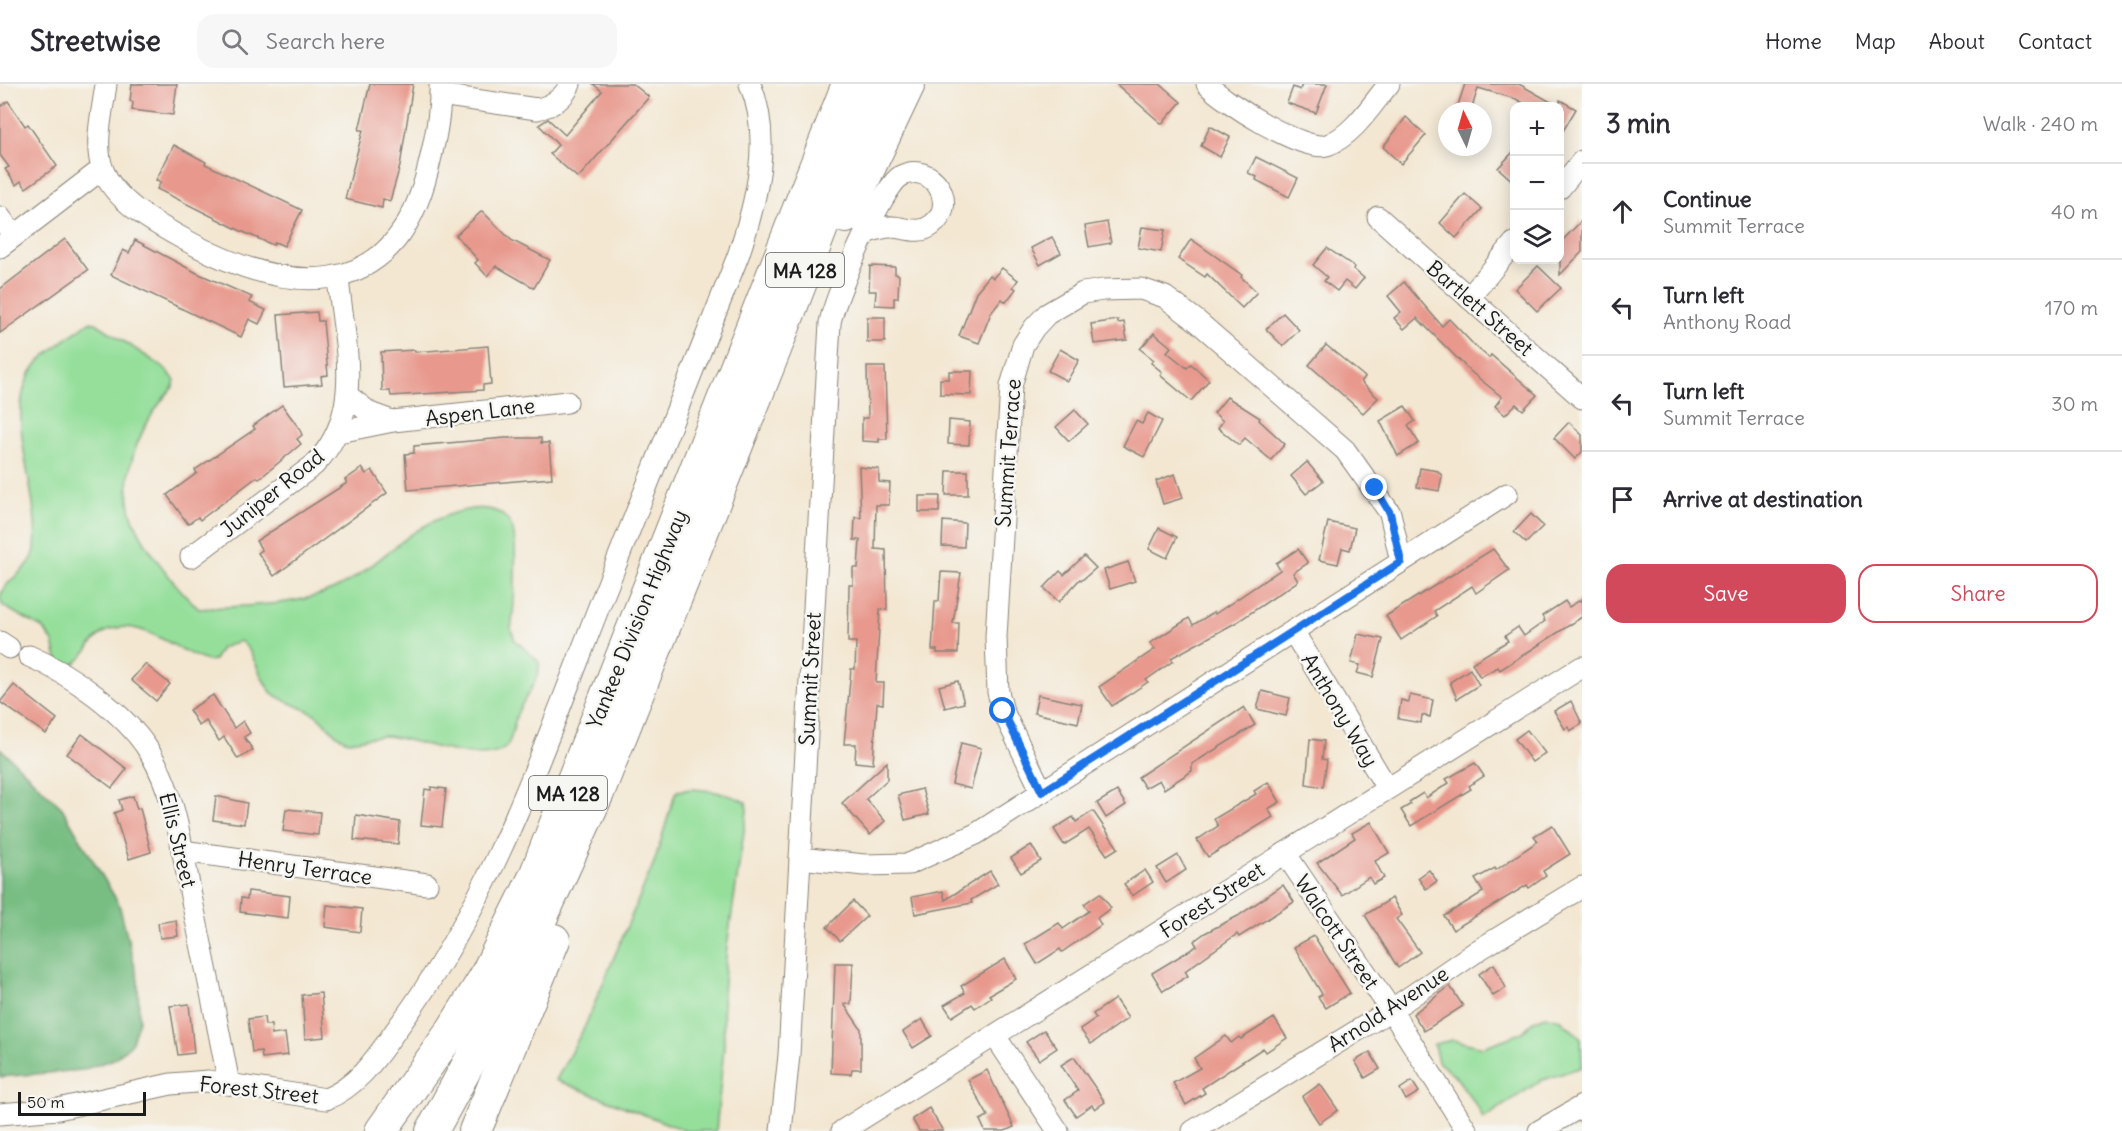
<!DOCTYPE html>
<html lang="en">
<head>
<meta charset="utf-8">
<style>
	body { margin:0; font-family:Delius,sans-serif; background:#f7f7f7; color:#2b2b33 }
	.controls { position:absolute; right:18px; top:18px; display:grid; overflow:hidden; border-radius:12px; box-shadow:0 3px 15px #0003 }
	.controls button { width:54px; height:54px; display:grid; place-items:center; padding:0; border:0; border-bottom:2px solid #e1e1e2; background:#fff; color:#2b2b33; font:30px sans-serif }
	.compass { position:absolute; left:1438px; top:18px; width:54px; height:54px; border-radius:50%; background:#fff; box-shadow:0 3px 15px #0003; rotate:355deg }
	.scale { position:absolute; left:18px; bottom:15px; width:128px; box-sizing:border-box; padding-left:6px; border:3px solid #1c1c1c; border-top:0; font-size:16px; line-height:21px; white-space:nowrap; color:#1c1c1c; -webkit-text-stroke:4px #f6f6f2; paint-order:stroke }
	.stop { position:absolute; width:18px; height:18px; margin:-14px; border:4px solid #1a73e8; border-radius:50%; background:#fff }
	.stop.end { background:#1a73e8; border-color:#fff; box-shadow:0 2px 6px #0008 }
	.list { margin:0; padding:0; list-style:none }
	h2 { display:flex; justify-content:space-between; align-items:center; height:78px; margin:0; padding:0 24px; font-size:26px }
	h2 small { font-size:20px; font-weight:400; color:#7c7c81 }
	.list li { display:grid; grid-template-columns:39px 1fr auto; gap:18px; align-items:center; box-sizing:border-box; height:96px; padding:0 24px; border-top:2px solid #e1e1e2 }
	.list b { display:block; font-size:22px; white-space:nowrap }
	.list p { margin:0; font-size:20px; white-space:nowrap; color:#7c7c81 }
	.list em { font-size:20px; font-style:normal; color:#7c7c81 }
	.actions { display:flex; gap:12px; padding:18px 24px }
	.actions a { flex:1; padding:14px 0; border:2px solid #d1495b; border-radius:18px; text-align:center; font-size:21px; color:#d1495b }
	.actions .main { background:#d1495b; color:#fff }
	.icon { flex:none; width:33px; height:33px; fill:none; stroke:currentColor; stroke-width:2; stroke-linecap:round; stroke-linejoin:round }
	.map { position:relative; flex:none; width:1582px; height:1047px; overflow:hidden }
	header { display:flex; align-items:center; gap:36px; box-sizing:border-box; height:84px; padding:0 30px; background:#fff; border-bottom:2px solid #e1e1e2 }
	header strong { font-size:28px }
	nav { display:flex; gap:33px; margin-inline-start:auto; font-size:21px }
	.search { width:420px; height:54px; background:#f7f7f7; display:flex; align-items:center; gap:15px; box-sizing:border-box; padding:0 21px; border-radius:18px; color:#7c7c81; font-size:22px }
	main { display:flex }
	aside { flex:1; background:#fff }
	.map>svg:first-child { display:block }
</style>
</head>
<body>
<header>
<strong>Streetwise</strong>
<div class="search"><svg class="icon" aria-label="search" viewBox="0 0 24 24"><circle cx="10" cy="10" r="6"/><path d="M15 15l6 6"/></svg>Search here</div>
<nav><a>Home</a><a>Map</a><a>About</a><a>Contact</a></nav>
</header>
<main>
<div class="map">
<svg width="1582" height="1047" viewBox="0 0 1582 1047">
	<rect width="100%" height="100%" fill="#f6f6f2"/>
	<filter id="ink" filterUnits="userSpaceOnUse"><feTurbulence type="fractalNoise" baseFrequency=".0167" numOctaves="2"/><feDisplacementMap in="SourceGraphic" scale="12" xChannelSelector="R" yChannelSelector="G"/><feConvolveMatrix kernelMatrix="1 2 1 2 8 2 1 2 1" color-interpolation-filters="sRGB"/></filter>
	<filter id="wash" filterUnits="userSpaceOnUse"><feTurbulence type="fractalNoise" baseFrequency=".008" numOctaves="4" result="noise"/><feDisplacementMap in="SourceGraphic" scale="24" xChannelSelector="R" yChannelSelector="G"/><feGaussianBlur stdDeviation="1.35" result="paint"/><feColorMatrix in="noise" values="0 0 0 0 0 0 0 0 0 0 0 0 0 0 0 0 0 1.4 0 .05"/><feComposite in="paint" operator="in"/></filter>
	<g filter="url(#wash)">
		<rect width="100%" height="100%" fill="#f3e7d2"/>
		<!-- green -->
		<g fill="#95df9b" stroke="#587e5c" stroke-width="1.5">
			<path d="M 89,238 L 96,239 L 163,283 L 175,296 L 173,303 C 145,334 121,380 130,424 C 136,455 176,503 199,525 C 241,521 291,523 330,507 C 361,494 386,468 413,449 C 435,434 492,407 511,441 C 519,455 514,528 511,545 L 515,556 L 539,578 C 541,596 525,612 518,628 C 513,638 514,654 506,663 C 486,685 411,653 385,652 C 372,652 360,656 348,657 C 334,652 327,640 316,631 C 304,623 279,617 271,608 C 258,593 255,567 240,557 L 221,564 L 214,576 L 207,577 C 174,567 139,529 103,549 C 89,557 86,576 70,582 L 57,575 L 53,558 L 44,545 L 3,522 L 0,515 C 3,494 33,487 35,464 C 41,406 0,329 35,282 C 50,265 71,252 89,238 Z"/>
			<path d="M 693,705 C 712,706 729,710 746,718 L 747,727 L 727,862 L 723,909 L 724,962 L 716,1047 L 686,1047 L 556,996 L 585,942 L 655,776 L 674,713 L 677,707 Z"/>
			<polygon points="1545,932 1561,936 1581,954 1582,983 1540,997 1483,1035 1479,1025 1456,993 1438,978 1434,960 1453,956 1483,963 1521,949 1534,937"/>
		</g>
		<!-- forest -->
		<polygon fill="#78be83" stroke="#4a6d50" stroke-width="1.5" points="0,664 62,724 119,820 138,895 139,936 131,960 114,975 82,986 0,993"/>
		<g id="blocks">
			<!-- building -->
			<g fill="#e8988c">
				<polygon points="132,0 177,0 173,31 132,26 133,18 130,17"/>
				<polygon points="370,0 413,0 400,82 390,117 383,115 382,124 345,115 363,46 359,46"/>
				<polygon points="593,0 633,0 649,13 578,94 550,70 558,61 539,41 548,35 565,51 602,7"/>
				<polygon points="1116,0 1160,0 1181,18 1162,40"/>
				<polygon points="1302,0 1327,0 1316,29 1287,19 1293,3 1300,6"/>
				<polygon points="1465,0 1519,0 1558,22 1529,22 1516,15 1478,4 1471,27 1456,27"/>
				<polygon points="1560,16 1576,25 1560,52"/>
				<polygon points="8,17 25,42 28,40 57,82 26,104 21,97 16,101 5,85 9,83 0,71 0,23"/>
				<polygon points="1406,33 1426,51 1401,80 1383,63"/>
				<polygon points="1210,42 1230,53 1220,73 1201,62"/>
				<polygon points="174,61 206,78 205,80 302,126 284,162 275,158 273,161 241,147 157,105 161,98 156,96"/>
				<polygon points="1515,66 1515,99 1498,84"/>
				<polygon points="1256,73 1298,94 1289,113 1256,96 1257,93 1248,89"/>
				<polygon points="1465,110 1482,125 1456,154 1440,139"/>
				<polygon points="482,127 511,156 550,176 534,204 496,182 487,192 475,179 478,176 456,151"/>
				<polygon points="1582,136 1582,168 1560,191 1560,159"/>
				<polygon points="1107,138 1111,159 1089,163 1085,142"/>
				<polygon points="1142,143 1165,146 1161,168 1138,164"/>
				<polygon points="1052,153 1061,169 1040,181 1031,164"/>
				<polygon points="65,155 88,186 0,249 0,205"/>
				<polygon points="1191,155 1242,191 1241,193 1257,208 1242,224 1207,190 1205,193 1178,175"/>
				<polygon points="135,156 197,189 252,213 249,218 266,226 259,240 249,235 241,253 111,191 123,166 129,169"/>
				<polygon points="1327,164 1355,183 1353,185 1364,194 1355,205 1345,197 1337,207 1324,197 1327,193 1313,181"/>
				<polygon points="870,182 895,183 895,190 899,191 898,214 894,214 894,222 875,221 876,207 869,207"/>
				<polygon points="1538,182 1561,204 1537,227 1515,205"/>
				<polygon points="1002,184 1018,196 1013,203 1016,205 1006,218 1002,215 991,229 979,259 959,252 976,208 990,191 993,194"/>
				<polygon points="1404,198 1442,242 1449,235 1474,261 1489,274 1491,271 1537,311 1523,326 1516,320 1505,331 1495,322 1502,313 1471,288 1417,234 1404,245 1394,234 1401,228 1388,212"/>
				<polygon points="317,228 318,237 323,237 328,291 321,292 322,300 284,303 278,231"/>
				<polygon points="1283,229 1299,246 1283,262 1266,245"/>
				<rect x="867" y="233" width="18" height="25"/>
				<polygon points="1118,236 1118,239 1124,238 1127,256 1094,260 1091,240"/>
				<polygon points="1154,249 1171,263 1167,268 1187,284 1191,280 1209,296 1191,317 1160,291 1162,288 1151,279 1154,276 1140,265"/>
				<polygon points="1326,261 1365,293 1361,298 1378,314 1363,329 1309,281"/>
				<polygon points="488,262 491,300 483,301 483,306 391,312 390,307 382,307 381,268 415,266 415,268"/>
				<polygon points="1060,265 1079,276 1067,297 1048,287"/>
				<polygon points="867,283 885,283 887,355 879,355 879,358 862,357 862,334 868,334"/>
				<polygon points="949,287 972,287 971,311 940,310 940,295 949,295"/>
				<polygon points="1227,313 1260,334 1259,336 1285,360 1271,376 1245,354 1239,361 1218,344 1223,337 1214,329"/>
				<polygon points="282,321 299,344 302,351 297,355 301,360 259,395 257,393 200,436 198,433 188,440 167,411 197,389 195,386 255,345 253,342"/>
				<polygon points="1405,322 1415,337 1408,342 1419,359 1398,372 1380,337"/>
				<polygon points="1075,326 1088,340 1069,357 1056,343"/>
				<polygon points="1148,329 1162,337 1144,373 1123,362 1136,337 1142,340"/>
				<polygon points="949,336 970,338 969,361 948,360"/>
				<polygon points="1569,338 1582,351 1582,368 1575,375 1554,354"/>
				<polygon points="505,354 541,354 541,359 549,359 552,394 408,406 405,370 414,369 414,362"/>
				<polygon points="1307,378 1323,397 1306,410 1291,392"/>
				<polygon points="859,383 879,385 879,398 890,399 889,421 876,421 875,465 886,466 887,526 880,525 876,599 884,599 883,620 877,619 873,680 855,678 856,660 844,660 851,585 855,585 856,558 848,558 849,501 853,501 853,484 858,484 860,456 854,456 855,433 861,434"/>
				<polygon points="362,384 366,390 372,386 387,409 274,492 258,469 262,466 256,457 347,399 345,396"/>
				<polygon points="1420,384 1438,387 1442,392 1439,407 1417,403"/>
				<polygon points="947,387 968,387 968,411 946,411"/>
				<polygon points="1175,390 1183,414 1163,420 1156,397"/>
				<polygon points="919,412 940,412 939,428 919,428"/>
				<polygon points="1531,430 1543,442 1526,459 1514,448"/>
				<polygon points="943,437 965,439 964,463 942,462"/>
				<polygon points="1328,438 1355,444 1350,466 1342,464 1338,480 1319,476"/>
				<polygon points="1159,444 1177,453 1167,474 1149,465"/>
				<polygon points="1298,465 1308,479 1293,489 1298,497 1237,538 1171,574 1173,577 1146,596 1148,598 1112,622 1099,603 1155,565 1150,559 1189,534 1193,541 1214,528 1215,530 1280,486 1276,479"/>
				<polygon points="1493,465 1509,486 1476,509 1472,502 1434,527 1437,532 1401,556 1386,532"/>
				<polygon points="1084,472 1096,484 1082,496 1080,495 1059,518 1044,504 1060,487 1064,491"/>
				<polygon points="1128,478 1135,497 1110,505 1104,486"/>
				<polygon points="941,488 961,489 953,539 959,539 958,569 937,569 937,566 932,566 935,517 939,517"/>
				<polygon points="1582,515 1582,533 1500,586 1498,583 1480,593 1472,579 1508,557 1505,552 1518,543 1524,552 1545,537 1542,532 1565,517 1569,523"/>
				<polygon points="1358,550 1383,555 1373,593 1357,589 1360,581 1351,579"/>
				<polygon points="145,580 170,600 156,617 131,596"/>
				<polygon points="1470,585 1479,601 1457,615 1450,598"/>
				<polygon points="958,597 964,619 945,624 939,602"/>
				<polygon points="14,601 57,635 46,650 0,618"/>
				<polygon points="1262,607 1290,614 1286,632 1257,625"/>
				<polygon points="213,611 234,644 243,637 250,649 244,653 253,666 238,675 224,653 219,657 206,637 199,642 189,626"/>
				<polygon points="1038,611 1082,620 1078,639 1034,629"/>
				<polygon points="1410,611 1433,616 1430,633 1422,631 1421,639 1398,635 1401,616 1409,618"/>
				<polygon points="1571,617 1582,640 1570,647 1568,643 1565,645 1554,627"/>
				<polygon points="1244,623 1255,641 1192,680 1192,687 1164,705 1159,696 1145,704 1138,693"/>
				<polygon points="1527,646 1545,669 1532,678 1515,655"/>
				<polygon points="82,650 127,685 112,704 67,670"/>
				<polygon points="1310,655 1324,657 1322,675 1327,676 1323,703 1306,700"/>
				<polygon points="961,659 981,664 971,705 952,700"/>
				<polygon points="887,678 887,696 866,715 885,737 870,751 842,719"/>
				<polygon points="1475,679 1484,692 1469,702 1471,705 1411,742 1401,726 1411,720 1409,718 1423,709 1426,714 1449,699 1446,695"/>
				<polygon points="1268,698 1280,718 1268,725 1273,733 1208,773 1197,756 1218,742 1214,735 1256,710 1254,707"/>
				<polygon points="431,703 446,705 442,743 421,741 425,705 431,706"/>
				<polygon points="922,705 929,730 905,736 898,711"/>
				<polygon points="1117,707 1126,721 1106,734 1097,719"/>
				<polygon points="133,712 137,725 140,724 151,768 129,775 114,729 122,726 119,716"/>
				<polygon points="216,712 247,719 244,740 213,736"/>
				<polygon points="286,725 320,728 318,751 283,747"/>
				<polygon points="1093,727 1118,764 1107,771 1089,745 1064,761 1054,745 1073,733 1076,738"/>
				<polygon points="356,731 400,738 398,760 354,756"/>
				<polygon points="1371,738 1389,769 1375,777 1384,794 1373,800 1369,793 1342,811 1317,779 1355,754 1352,749"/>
				<polygon points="1552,741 1570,770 1543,787 1546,792 1529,804 1527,801 1453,846 1444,832 1483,808 1475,795 1495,784 1496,786 1538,757 1534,752"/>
				<polygon points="1031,761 1041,777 1021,789 1011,774"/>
				<polygon points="1178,771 1186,786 1166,799 1157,784"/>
				<polygon points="1145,786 1153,798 1132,812 1124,800"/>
				<polygon points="1429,786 1437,797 1426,805 1418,794"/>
				<polygon points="990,787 998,800 971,816 972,819 915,830 912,813 943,807 945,816"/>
				<polygon points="1283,801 1294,818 1239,853 1237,850 1185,887 1188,892 1163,907 1152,889 1197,862 1194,857 1205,849 1238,832"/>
				<polygon points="248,807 290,812 288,834 240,828 241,814 247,815"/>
				<polygon points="1100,809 1111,824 1097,834 1101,841 1062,868 1060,865 1037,880 1025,860 1059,839 1063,845 1089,827 1084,820"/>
				<polygon points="1392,814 1402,831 1396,835 1420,868 1398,884 1365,831"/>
				<polygon points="853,817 867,832 840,857 827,843"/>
				<polygon points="327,821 362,825 360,848 325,843"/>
				<polygon points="176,836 178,852 160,854 158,839"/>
				<polygon points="1314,852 1350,909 1326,924 1318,913 1322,910 1294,863"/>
				<polygon points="1005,875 1016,895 989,911 991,913 975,924 972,920 952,933 944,921 965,909 961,902"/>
				<polygon points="835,879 853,879 851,920 844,920 861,945 861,985 852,985 851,990 831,989"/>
				<polygon points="1494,880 1506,904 1493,912 1479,890"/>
				<polygon points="1450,902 1463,922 1424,947 1413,930"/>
				<polygon points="321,909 325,953 305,955 302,911"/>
				<polygon points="1115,915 1128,934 1091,960 1080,945 1096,934 1093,930"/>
				<polygon points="189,920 194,969 178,971 170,922"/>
				<polygon points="264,933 265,941 271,941 272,951 285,949 288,971 262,974 261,967 252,968 248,935"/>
				<polygon points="1274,934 1287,954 1266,968 1263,964 1202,1004 1205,1009 1186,1021 1173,999 1200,984 1194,974 1226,952 1231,959 1239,953 1241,955"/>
				<polygon points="922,935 932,952 913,964 903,948"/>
				<polygon points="1044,946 1057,964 1039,976 1026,958"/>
				<polygon points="1370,968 1380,985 1365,994 1355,977"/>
				<polygon points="1074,973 1105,1018 1095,1025 1092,1021 1076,1032 1065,1016 1078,1007 1061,981"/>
				<polygon points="987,986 1014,1043 1005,1047 985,1047 980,1036 988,1032 968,996"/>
				<polygon points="1412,997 1419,1008 1406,1016 1400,1005"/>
				<polygon points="1320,1000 1338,1026 1319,1039 1302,1013"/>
				<polygon points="929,1024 943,1047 919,1047 912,1035"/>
			</g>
		</g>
	</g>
	<g filter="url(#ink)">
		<use href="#blocks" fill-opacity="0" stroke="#888277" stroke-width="1.5"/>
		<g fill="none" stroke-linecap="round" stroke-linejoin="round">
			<!-- minor casing -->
			<g stroke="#888277" stroke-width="23">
				<g id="minor">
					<path d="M 106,0 C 103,26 93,61 103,86 C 115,117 153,138 180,153 C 283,211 394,225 428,85 C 435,57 441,29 440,0"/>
					<path d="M 1207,0 C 1223,18 1305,69 1327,61 C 1353,52 1372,20 1389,0"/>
					<path d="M 440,11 L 537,25 C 552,22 564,14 570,0"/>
					<polyline points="1560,104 1582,77"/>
					<polyline points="0,133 14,152"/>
					<polyline points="1378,133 1582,314"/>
					<polyline points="0,163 102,85"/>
					<polyline points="1469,214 1514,159"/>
					<polyline points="347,311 370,329 392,337"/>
					<polyline points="339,348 393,337 567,318"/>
					<path d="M 191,473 L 314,381 C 366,329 344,259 338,194"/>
					<polyline points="1293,547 1387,704"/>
					<polyline points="0,558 9,564"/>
					<path d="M 29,572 C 71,590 125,629 149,667 C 175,709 182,764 191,812 C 204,874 217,937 229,1000"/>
					<polyline points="1042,708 1003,627 998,608 996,553 1011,302 1023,261 1034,244 1047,230 1083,209 1103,206 1141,205 1165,213 1197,237 1345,366 1390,429 1401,478"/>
					<polyline points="182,767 427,800"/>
					<polyline points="1285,769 1391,926 1467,1047"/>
					<polyline points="800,774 864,781 909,780 976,750 1507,410"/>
					<polyline points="995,952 1058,1047"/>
					<path d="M 0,1030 L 58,1025 L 171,1000 L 208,997 L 326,1015 C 360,1001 378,971 399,942 C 497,809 547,652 608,500 C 651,391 695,282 738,172 C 756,119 773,55 750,0"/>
					<path d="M 781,1047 L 789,971 L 830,239 C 834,215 882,102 901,92 C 932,76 960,120 932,141 C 919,151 907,144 893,143 C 883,142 875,146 866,149"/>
					<polyline points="842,1047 1582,583"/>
					<polyline points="1193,1047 1391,926 1480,865 1582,803"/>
					<polyline points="1539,1047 1582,1022"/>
				</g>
			</g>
			<!-- highway casing -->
			<g stroke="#888277" stroke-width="34">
				<g id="highway">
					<polyline points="846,133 909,0"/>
					<polyline points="381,1047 451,948 484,895 535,792 848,0"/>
					<polyline points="432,1047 510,903 598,709 776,263 877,0"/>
					<polyline points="475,1047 554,856"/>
				</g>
			</g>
			<!-- minor -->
			<use href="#minor" stroke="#fff" stroke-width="21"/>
			<!-- highway -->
			<use href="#highway" stroke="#fff" stroke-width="32"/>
		</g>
	</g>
	<g fill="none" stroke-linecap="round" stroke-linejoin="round" filter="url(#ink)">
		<!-- route -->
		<polyline stroke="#1a73e8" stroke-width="8" points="1003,627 1042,708 1401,478 1390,429 1375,404"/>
	</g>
	<g text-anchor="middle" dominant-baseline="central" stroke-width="5" stroke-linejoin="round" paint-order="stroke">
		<!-- shield labels -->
		<g fill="#f6f6f2" stroke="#5d5d5c" stroke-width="1.5">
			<rect x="766" y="169" width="78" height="34" rx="4.5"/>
			<rect x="529" y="692" width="78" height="34" rx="4.5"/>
		</g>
		<g font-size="20" font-weight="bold" fill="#1c1c1c">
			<text x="805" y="186">MA 128</text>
			<text x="568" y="709">MA 128</text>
		</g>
		<!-- street labels -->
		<g font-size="21" fill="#1c1c1c" stroke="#f6f6f2">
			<text transform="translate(1480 224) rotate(41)">Bartlett Street</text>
			<text transform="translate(480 328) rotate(-7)">Aspen Lane</text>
			<text transform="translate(1008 369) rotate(-86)">Summit Terrace</text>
			<text transform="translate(272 409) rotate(-39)">Juniper Road</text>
			<text transform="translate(637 535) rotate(-68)">Yankee Division Highway</text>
			<text transform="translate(810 595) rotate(-87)">Summit Street</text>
			<text transform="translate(1340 626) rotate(59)">Anthony Way</text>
			<text transform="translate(178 756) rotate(76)">Ellis Street</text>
			<text transform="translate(305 784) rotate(8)">Henry Terrace</text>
			<text transform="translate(1212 816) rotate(-33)">Forest Street</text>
			<text transform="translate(1337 848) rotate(56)">Walcott Street</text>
			<text transform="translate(1388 925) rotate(-33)">Arnold Avenue</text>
			<text transform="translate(259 1006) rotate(6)">Forest Street</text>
		</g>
	</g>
</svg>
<div class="controls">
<button>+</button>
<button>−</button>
<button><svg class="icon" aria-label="layers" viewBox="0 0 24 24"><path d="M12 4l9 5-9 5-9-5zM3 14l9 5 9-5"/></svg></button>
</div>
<svg class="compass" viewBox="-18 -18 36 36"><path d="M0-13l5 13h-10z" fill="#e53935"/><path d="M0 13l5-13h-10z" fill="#7c7c81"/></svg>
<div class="scale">50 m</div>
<div class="stop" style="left:1003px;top:627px"></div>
<div class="stop end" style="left:1375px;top:404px"></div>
</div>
<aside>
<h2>3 min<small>Walk · 240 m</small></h2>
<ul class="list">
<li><svg class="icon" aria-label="ahead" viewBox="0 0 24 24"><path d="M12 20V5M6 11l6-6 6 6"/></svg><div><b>Continue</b><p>Summit Terrace</p></div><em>40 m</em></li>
<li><svg class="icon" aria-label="left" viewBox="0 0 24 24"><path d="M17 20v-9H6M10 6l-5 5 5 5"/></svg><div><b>Turn left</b><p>Anthony Road</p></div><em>170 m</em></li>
<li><svg class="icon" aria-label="left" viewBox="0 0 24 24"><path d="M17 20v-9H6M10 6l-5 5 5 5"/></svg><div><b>Turn left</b><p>Summit Terrace</p></div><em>30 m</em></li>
<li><svg class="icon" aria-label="arrive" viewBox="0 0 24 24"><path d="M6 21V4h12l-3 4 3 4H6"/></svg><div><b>Arrive at destination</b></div></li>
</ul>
<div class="actions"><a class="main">Save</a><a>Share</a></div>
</aside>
</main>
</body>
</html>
